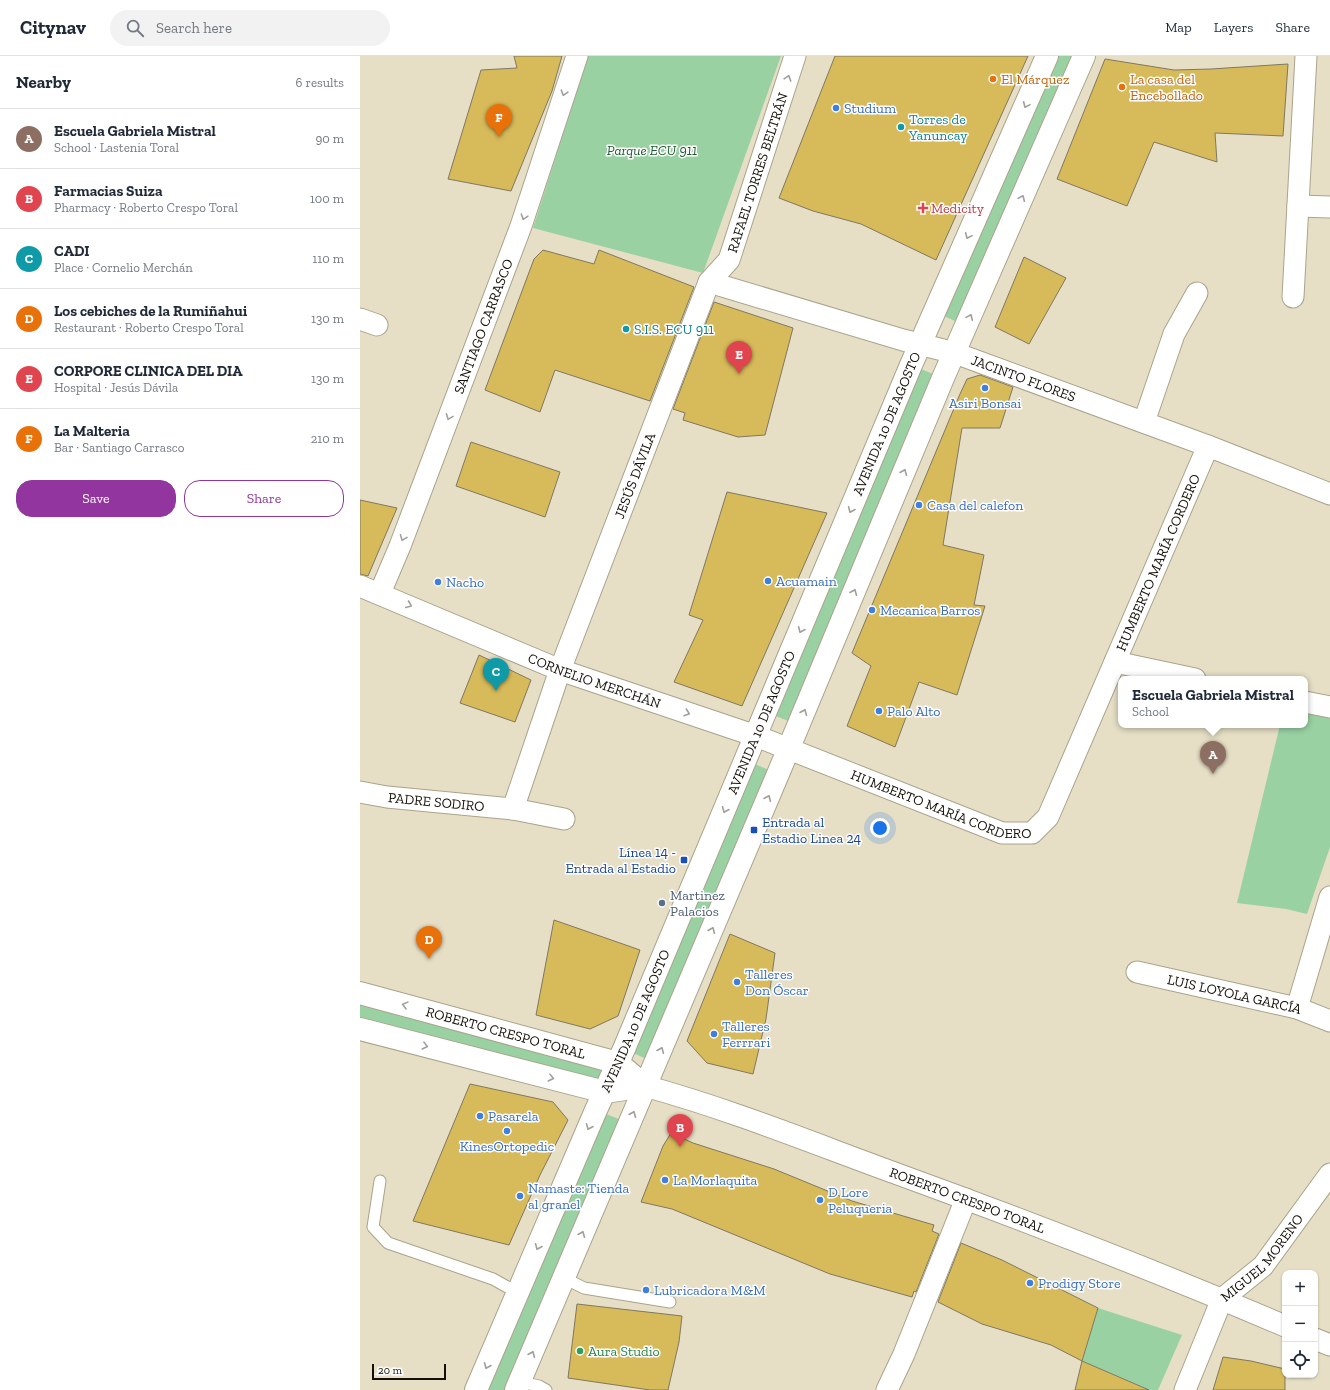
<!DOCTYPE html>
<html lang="en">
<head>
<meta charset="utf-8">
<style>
	body { margin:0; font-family:"Zilla Slab",serif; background:#f2f2f3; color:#1f2937 }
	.controls { position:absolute; right:12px; bottom:12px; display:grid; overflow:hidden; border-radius:8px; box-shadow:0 1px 3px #0004 }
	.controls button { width:36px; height:36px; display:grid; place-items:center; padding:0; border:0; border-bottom:1px solid #e0e1e3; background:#fff; color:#1f2937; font:20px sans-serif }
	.scale { position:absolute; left:12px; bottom:10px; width:74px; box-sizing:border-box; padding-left:4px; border:2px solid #131008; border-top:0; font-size:11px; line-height:14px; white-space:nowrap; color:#131008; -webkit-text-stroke:3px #fff; paint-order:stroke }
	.you { position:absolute; left:520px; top:772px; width:14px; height:14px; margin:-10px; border:3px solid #fff; border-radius:50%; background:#1a73e8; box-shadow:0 0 0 6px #1a73e833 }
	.badge { display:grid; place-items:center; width:26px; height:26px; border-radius:50%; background:#92359e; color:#fff; font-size:13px; font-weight:700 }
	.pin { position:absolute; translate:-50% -33px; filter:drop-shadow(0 1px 2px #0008) }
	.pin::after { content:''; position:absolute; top:21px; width:14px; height:12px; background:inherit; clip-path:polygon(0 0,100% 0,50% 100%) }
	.popup { position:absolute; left:758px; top:620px; width:190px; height:52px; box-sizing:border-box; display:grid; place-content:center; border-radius:8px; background:#fff; filter:drop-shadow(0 1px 3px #0005); font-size:13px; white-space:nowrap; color:#747a83 }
	.popup b { font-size:15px; color:#1f2937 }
	.popup::after { content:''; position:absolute; left:50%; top:100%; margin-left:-8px; border:8px solid transparent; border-top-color:#fff }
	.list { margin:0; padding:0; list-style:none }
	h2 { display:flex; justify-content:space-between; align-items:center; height:52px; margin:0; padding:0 16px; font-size:17px }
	h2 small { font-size:13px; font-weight:400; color:#747a83 }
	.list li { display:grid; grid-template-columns:26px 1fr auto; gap:12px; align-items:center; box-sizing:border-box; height:60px; padding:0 16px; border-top:1px solid #e0e1e3 }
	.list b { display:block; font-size:15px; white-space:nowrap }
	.list p { margin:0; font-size:13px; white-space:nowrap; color:#747a83 }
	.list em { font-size:13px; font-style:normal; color:#747a83 }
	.actions { display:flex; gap:8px; padding:12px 16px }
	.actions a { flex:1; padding:9px 0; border:1px solid #92359e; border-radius:16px; text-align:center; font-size:14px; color:#92359e }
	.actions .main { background:#92359e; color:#fff }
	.icon { flex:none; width:22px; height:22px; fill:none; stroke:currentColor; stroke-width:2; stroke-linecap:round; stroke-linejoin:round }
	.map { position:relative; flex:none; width:970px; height:1334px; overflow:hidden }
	header { display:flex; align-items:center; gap:24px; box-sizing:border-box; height:56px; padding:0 20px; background:#fff; border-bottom:1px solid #e0e1e3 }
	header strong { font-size:19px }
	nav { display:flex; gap:22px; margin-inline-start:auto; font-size:14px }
	.search { width:280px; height:36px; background:#f2f2f3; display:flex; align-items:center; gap:10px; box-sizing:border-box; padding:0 14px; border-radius:22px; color:#747a83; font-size:15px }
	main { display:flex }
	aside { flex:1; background:#fff }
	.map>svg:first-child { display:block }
</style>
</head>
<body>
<header>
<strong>Citynav</strong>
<div class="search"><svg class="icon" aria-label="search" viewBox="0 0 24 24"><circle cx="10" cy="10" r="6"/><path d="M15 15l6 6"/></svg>Search here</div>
<nav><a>Map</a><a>Layers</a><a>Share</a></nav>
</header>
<main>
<aside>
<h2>Nearby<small>6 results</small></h2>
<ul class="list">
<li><span class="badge" style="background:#8d6e63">A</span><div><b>Escuela Gabriela Mistral</b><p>School · Lastenia Toral</p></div><em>90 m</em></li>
<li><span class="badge" style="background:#e0444e">B</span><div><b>Farmacias Suiza</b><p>Pharmacy · Roberto Crespo Toral</p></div><em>100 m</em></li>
<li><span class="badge" style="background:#0f9aa8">C</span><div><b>CADI</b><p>Place · Cornelio Merchán</p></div><em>110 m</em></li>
<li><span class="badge" style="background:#e8710a">D</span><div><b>Los cebiches de la Rumiñahui</b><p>Restaurant · Roberto Crespo Toral</p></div><em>130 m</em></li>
<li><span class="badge" style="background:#e0444e">E</span><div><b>CORPORE CLINICA DEL DIA</b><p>Hospital · Jesús Dávila</p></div><em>130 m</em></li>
<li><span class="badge" style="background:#e8710a">F</span><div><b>La Malteria</b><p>Bar · Santiago Carrasco</p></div><em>210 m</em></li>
</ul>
<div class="actions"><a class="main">Save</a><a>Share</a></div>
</aside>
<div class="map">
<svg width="970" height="1334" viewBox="0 0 970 1334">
	<rect width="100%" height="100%" fill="#e6dfc6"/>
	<!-- green -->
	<g fill="#99d1a3">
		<polygon points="228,0 421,0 343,217 173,172"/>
		<polygon points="687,0 724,0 606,270 575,256"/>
		<polygon points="551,309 583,322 438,669 406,656"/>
		<polygon points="945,651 970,657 970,791 947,858 926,853 877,847 920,669 945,669"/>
		<polygon points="386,704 418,718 296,1007 264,993"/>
		<polygon points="0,937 258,1007 245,1036 0,973"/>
		<polygon points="236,1054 269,1067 156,1334 116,1334"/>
		<polygon points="738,1252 822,1279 798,1334 789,1334 722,1305"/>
	</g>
	<!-- building -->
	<g fill="#d7ba59" stroke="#7f7862">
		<polygon points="154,0 202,0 192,35 151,135 88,123 121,14 157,12"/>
		<polygon points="475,0 668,0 576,204 501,168 453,155 419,142"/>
		<polygon points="745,3 814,14 851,13 928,8 923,80 855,77 857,106 794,86 767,150 697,123"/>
		<polygon points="183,194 234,208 239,194 334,231 290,345 195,314 180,356 125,334 174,203"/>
		<polygon points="664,201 706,222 669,288 635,271"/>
		<polygon points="354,246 433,272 405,379 378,381 323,364 325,357 313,353"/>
		<polygon points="620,319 653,331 640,372 602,372 583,489 624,499 614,549 625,550 597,639 559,626 535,691 487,670 511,610 492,597 600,338 607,323"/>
		<polygon points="111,386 200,416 185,461 96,430"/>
		<polygon points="367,436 467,457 382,650 314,626 343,564 329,559"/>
		<polygon points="0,444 37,452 8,520 0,518"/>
		<polygon points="119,599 171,624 155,666 100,647"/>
		<polygon points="194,864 280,894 258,960 230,973 176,959"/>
		<polygon points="370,878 415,897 406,963 393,1018 347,1007 327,985"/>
		<polygon points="110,1028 193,1046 208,1064 180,1119 149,1189 53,1165"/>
		<polygon points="311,1077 333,1087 414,1113 492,1145 574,1169 572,1175 579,1178 556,1236 554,1235 552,1241 470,1218 312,1153 281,1146 303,1090"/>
		<polygon points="601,1187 642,1204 738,1252 722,1305 691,1289 622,1268 578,1246"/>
		<polygon points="217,1248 322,1260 319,1286 308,1334 290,1334 208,1322"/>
		<polygon points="863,1301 891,1305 925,1313 925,1334 853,1334"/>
		<polygon points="722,1305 789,1334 715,1334"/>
	</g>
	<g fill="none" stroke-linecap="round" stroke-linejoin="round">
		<!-- service casing -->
		<g stroke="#aaa38c" stroke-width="13">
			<g id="service">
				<polyline points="20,1125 13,1171 28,1187 133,1223 158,1237"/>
				<polyline points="204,1222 224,1232 310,1246"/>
				<polyline points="160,1326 179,1330 186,1334"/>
			</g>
		</g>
		<!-- minor casing -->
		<g stroke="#aaa38c" stroke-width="23">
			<g id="minor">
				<polyline points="938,150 970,151"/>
				<path id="s1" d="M 349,226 L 543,284 L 595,297 L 848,390 L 970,438"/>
				<polyline points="933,241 946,0"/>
				<polyline points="0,263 17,269"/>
				<polyline points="784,366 814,278 837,237"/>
				<path id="s2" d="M 0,530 L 200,614 L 396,680 L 642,777 L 672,777 L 688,761 L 848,390"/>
				<path id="s3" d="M 20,537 L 40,490 L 161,170 L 217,0"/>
				<polyline points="755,606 835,623"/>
				<polyline points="945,646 970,651"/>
				<path id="s4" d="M 0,736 L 27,741 L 153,753 L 204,763"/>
				<path id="s5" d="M 153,753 L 200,614 L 349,226 L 369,204 L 435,0"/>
				<path id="s6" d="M 777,916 L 937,952 L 970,965"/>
				<polyline points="937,952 970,841"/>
				<path id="s7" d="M 285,1030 C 369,1053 450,1086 532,1116 C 664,1164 796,1215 925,1270"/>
				<polyline points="955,1283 970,1289"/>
				<polyline points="527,1334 544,1298 606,1143"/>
				<path id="s8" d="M 825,1334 L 862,1243 L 903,1210 L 970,1118"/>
			</g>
		</g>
		<!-- secondary casing -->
		<g stroke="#aaa38c" stroke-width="24">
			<g id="secondary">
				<path id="s9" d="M 0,937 L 258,1007 L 285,1030"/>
				<polyline points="0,973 245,1036 285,1030"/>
				<path id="s10" d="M 116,1334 L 236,1054 L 264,993 L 551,309 L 687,0"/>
				<polyline points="156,1334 418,718 583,322 724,0"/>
			</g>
		</g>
		<!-- service -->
		<use href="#service" stroke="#fff" stroke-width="11"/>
		<!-- minor -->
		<use href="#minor" stroke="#fff" stroke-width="21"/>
		<!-- secondary -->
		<use href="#secondary" stroke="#fff" stroke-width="22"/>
	</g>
	<!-- one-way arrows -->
	<defs><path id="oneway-chevron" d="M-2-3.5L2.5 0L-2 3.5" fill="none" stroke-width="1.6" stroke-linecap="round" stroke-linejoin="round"/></defs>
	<g stroke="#a19f9c">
		<use href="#oneway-chevron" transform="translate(428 22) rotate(-72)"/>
		<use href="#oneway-chevron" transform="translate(204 37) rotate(108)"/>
		<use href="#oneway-chevron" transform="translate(666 49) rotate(114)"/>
		<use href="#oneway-chevron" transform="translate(662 142) rotate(-66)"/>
		<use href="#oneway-chevron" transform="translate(164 161) rotate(108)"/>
		<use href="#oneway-chevron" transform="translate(608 180) rotate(114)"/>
		<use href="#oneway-chevron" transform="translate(610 261) rotate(-66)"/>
		<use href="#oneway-chevron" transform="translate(89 361) rotate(111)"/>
		<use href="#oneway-chevron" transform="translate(544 416) rotate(-67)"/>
		<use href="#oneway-chevron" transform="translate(491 454) rotate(113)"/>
		<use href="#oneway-chevron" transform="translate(43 482) rotate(111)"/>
		<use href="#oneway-chevron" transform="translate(494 536) rotate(-67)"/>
		<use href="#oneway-chevron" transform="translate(49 549) rotate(23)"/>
		<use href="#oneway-chevron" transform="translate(441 574) rotate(113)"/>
		<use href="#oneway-chevron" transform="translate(444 656) rotate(-67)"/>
		<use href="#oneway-chevron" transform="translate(327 657) rotate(19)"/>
		<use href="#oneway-chevron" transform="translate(408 742) rotate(-67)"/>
		<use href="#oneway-chevron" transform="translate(365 754) rotate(113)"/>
		<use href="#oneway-chevron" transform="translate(352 874) rotate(-67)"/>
		<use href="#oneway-chevron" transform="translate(45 949) rotate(-165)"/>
		<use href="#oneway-chevron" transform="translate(65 990) rotate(14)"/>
		<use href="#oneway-chevron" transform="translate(301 994) rotate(-67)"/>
		<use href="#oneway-chevron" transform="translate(191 1022) rotate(14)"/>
		<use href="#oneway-chevron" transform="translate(273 1058) rotate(-67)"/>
		<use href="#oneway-chevron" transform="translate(229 1071) rotate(113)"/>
		<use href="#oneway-chevron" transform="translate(222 1178) rotate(-67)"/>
		<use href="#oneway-chevron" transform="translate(178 1191) rotate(113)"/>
		<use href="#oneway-chevron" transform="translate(172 1298) rotate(-67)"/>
		<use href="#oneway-chevron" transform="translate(127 1310) rotate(113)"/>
	</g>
	<!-- markers -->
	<g fill="#e8710a" stroke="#fff" stroke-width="1.5">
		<circle cx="633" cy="23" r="4"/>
		<circle cx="762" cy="31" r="4"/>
	</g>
	<g fill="#3f7fe0" stroke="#fff" stroke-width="1.5">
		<circle cx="476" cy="52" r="4"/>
		<circle cx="625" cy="332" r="4"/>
		<circle cx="559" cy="449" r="4"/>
		<circle cx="408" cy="525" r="4"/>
		<circle cx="78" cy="526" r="4"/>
		<circle cx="512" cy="554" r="4"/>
		<circle cx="519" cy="655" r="4"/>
		<circle cx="377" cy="926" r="4"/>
		<circle cx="354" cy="978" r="4"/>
		<circle cx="120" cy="1060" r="4"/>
		<circle cx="147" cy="1075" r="4"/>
		<circle cx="305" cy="1124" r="4"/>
		<circle cx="160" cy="1140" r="4"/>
		<circle cx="460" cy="1144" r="4"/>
		<circle cx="670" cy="1227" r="4"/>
		<circle cx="286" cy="1234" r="4"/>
	</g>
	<g fill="#0f9aa8" stroke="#fff" stroke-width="1.5">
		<circle cx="541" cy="71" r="4"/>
		<circle cx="266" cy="273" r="4"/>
	</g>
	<path fill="#e0444e" stroke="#fff" stroke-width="1.5" d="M561 146h4v4h4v4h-4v4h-4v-4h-4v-4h4z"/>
	<g fill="#1a4fb4" stroke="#fff" stroke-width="1.5">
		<rect x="390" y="770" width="8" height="8" rx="2"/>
		<rect x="320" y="800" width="8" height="8" rx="2"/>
	</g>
	<circle fill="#5c6f8a" stroke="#fff" stroke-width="1.5" cx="302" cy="847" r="4"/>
	<circle fill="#2e9e5b" stroke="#fff" stroke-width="1.5" cx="220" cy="1295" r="4"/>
	<g text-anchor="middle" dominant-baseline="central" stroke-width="3" stroke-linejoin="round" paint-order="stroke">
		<!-- food labels -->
		<g font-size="14" fill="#c56008" stroke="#fff" text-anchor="start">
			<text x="641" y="23">El Márquez</text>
			<text x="770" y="23">La casa del<tspan x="770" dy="16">Encebollado</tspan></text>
		</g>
		<!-- shop labels -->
		<g font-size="14" fill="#366cbe" stroke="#fff" text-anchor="start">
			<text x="484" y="52">Studium</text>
			<text x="625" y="347" text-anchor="middle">Asiri Bonsai</text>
			<text x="567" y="449">Casa del calefon</text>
			<text x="416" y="525">Acuamain</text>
			<text x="86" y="526">Nacho</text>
			<text x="520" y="554">Mecanica Barros</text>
			<text x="527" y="655">Palo Alto</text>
			<text x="385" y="918">Talleres<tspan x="385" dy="16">Don Óscar</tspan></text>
			<text x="362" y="970">Talleres<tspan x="362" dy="16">Ferrrari</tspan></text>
			<text x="128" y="1060">Pasarela</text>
			<text x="147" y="1090" text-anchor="middle">KinesOrtopedic</text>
			<text x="313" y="1124">La Morlaquita</text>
			<text x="168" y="1132">Namaste: Tienda<tspan x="168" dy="16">al granel</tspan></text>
			<text x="468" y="1136">D Lore<tspan x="468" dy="16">Peluqueria</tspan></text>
			<text x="678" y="1227">Prodigy Store</text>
			<text x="294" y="1234">Lubricadora M&amp;M</text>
		</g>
		<!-- culture labels -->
		<g font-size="14" fill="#0d838f" stroke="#fff" text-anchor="start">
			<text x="549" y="63">Torres de<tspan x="549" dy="16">Yanuncay</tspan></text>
			<text x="274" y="273">S.I.S. ECU 911</text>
		</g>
		<!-- park labels -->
		<g font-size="14" font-style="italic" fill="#1e582f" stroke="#fff">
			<text x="292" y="94">Parque ECU 911</text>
		</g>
		<!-- street labels -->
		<g font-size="14" fill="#131008" stroke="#fff">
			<text stroke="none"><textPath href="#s5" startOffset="684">RAFAEL TORRES BELTRÁN</textPath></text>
			<text stroke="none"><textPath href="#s3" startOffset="286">SANTIAGO CARRASCO</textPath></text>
			<text stroke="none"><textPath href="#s1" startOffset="329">JACINTO FLORES</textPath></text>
			<text stroke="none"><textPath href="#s10" startOffset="1050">AVENIDA 10 DE AGOSTO</textPath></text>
			<text stroke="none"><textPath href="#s5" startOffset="355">JESÚS DÁVILA</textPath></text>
			<text stroke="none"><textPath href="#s2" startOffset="1018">HUMBERTO MARÍA CORDERO</textPath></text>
			<text stroke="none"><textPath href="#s2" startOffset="253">CORNELIO MERCHÁN</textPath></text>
			<text stroke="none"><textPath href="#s10" startOffset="726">AVENIDA 10 DE AGOSTO</textPath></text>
			<text stroke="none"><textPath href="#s2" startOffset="622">HUMBERTO MARÍA CORDERO</textPath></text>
			<text stroke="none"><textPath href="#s4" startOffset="77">PADRE SODIRO</textPath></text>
			<text stroke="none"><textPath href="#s6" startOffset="100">LUIS LOYOLA GARCÍA</textPath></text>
			<text stroke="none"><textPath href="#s10" startOffset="402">AVENIDA 10 DE AGOSTO</textPath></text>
			<text stroke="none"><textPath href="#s9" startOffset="151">ROBERTO CRESPO TORAL</textPath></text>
			<text stroke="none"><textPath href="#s7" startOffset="342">ROBERTO CRESPO TORAL</textPath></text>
			<text stroke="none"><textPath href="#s8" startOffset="156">MIGUEL MORENO</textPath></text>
		</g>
		<!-- health labels -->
		<g font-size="14" fill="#be3a42" stroke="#fff" text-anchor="start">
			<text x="571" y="152">Medicity</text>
		</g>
		<!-- transit labels -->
		<g font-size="14" fill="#164399" stroke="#fff" text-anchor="start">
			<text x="402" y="766">Entrada al<tspan x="402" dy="16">Estadio Linea 24</tspan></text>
			<text x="316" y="796" text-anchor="end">Línea 14 -<tspan x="316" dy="16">Entrada al Estadio</tspan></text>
		</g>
		<!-- service labels -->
		<g font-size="14" fill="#4e5e75" stroke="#fff" text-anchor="start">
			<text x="310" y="839">Martinez<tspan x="310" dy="16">Palacios</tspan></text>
		</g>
		<!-- leisure labels -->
		<g font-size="14" fill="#27864d" stroke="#fff" text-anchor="start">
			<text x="228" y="1295">Aura Studio</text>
		</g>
	</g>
</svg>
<div class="controls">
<button>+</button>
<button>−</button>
<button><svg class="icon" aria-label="locate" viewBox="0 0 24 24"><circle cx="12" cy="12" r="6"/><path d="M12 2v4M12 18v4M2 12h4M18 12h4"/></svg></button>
</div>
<div class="scale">20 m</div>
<div class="you"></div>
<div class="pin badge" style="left:853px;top:718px;background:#8d6e63">A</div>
<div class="popup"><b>Escuela Gabriela Mistral</b>School</div>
<div class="pin badge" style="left:320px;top:1091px;background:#e0444e">B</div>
<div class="pin badge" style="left:136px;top:635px;background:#0f9aa8">C</div>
<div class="pin badge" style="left:69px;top:903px;background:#e8710a">D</div>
<div class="pin badge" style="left:379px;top:318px;background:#e0444e">E</div>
<div class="pin badge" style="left:139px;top:81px;background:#e8710a">F</div>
</div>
</main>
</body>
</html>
